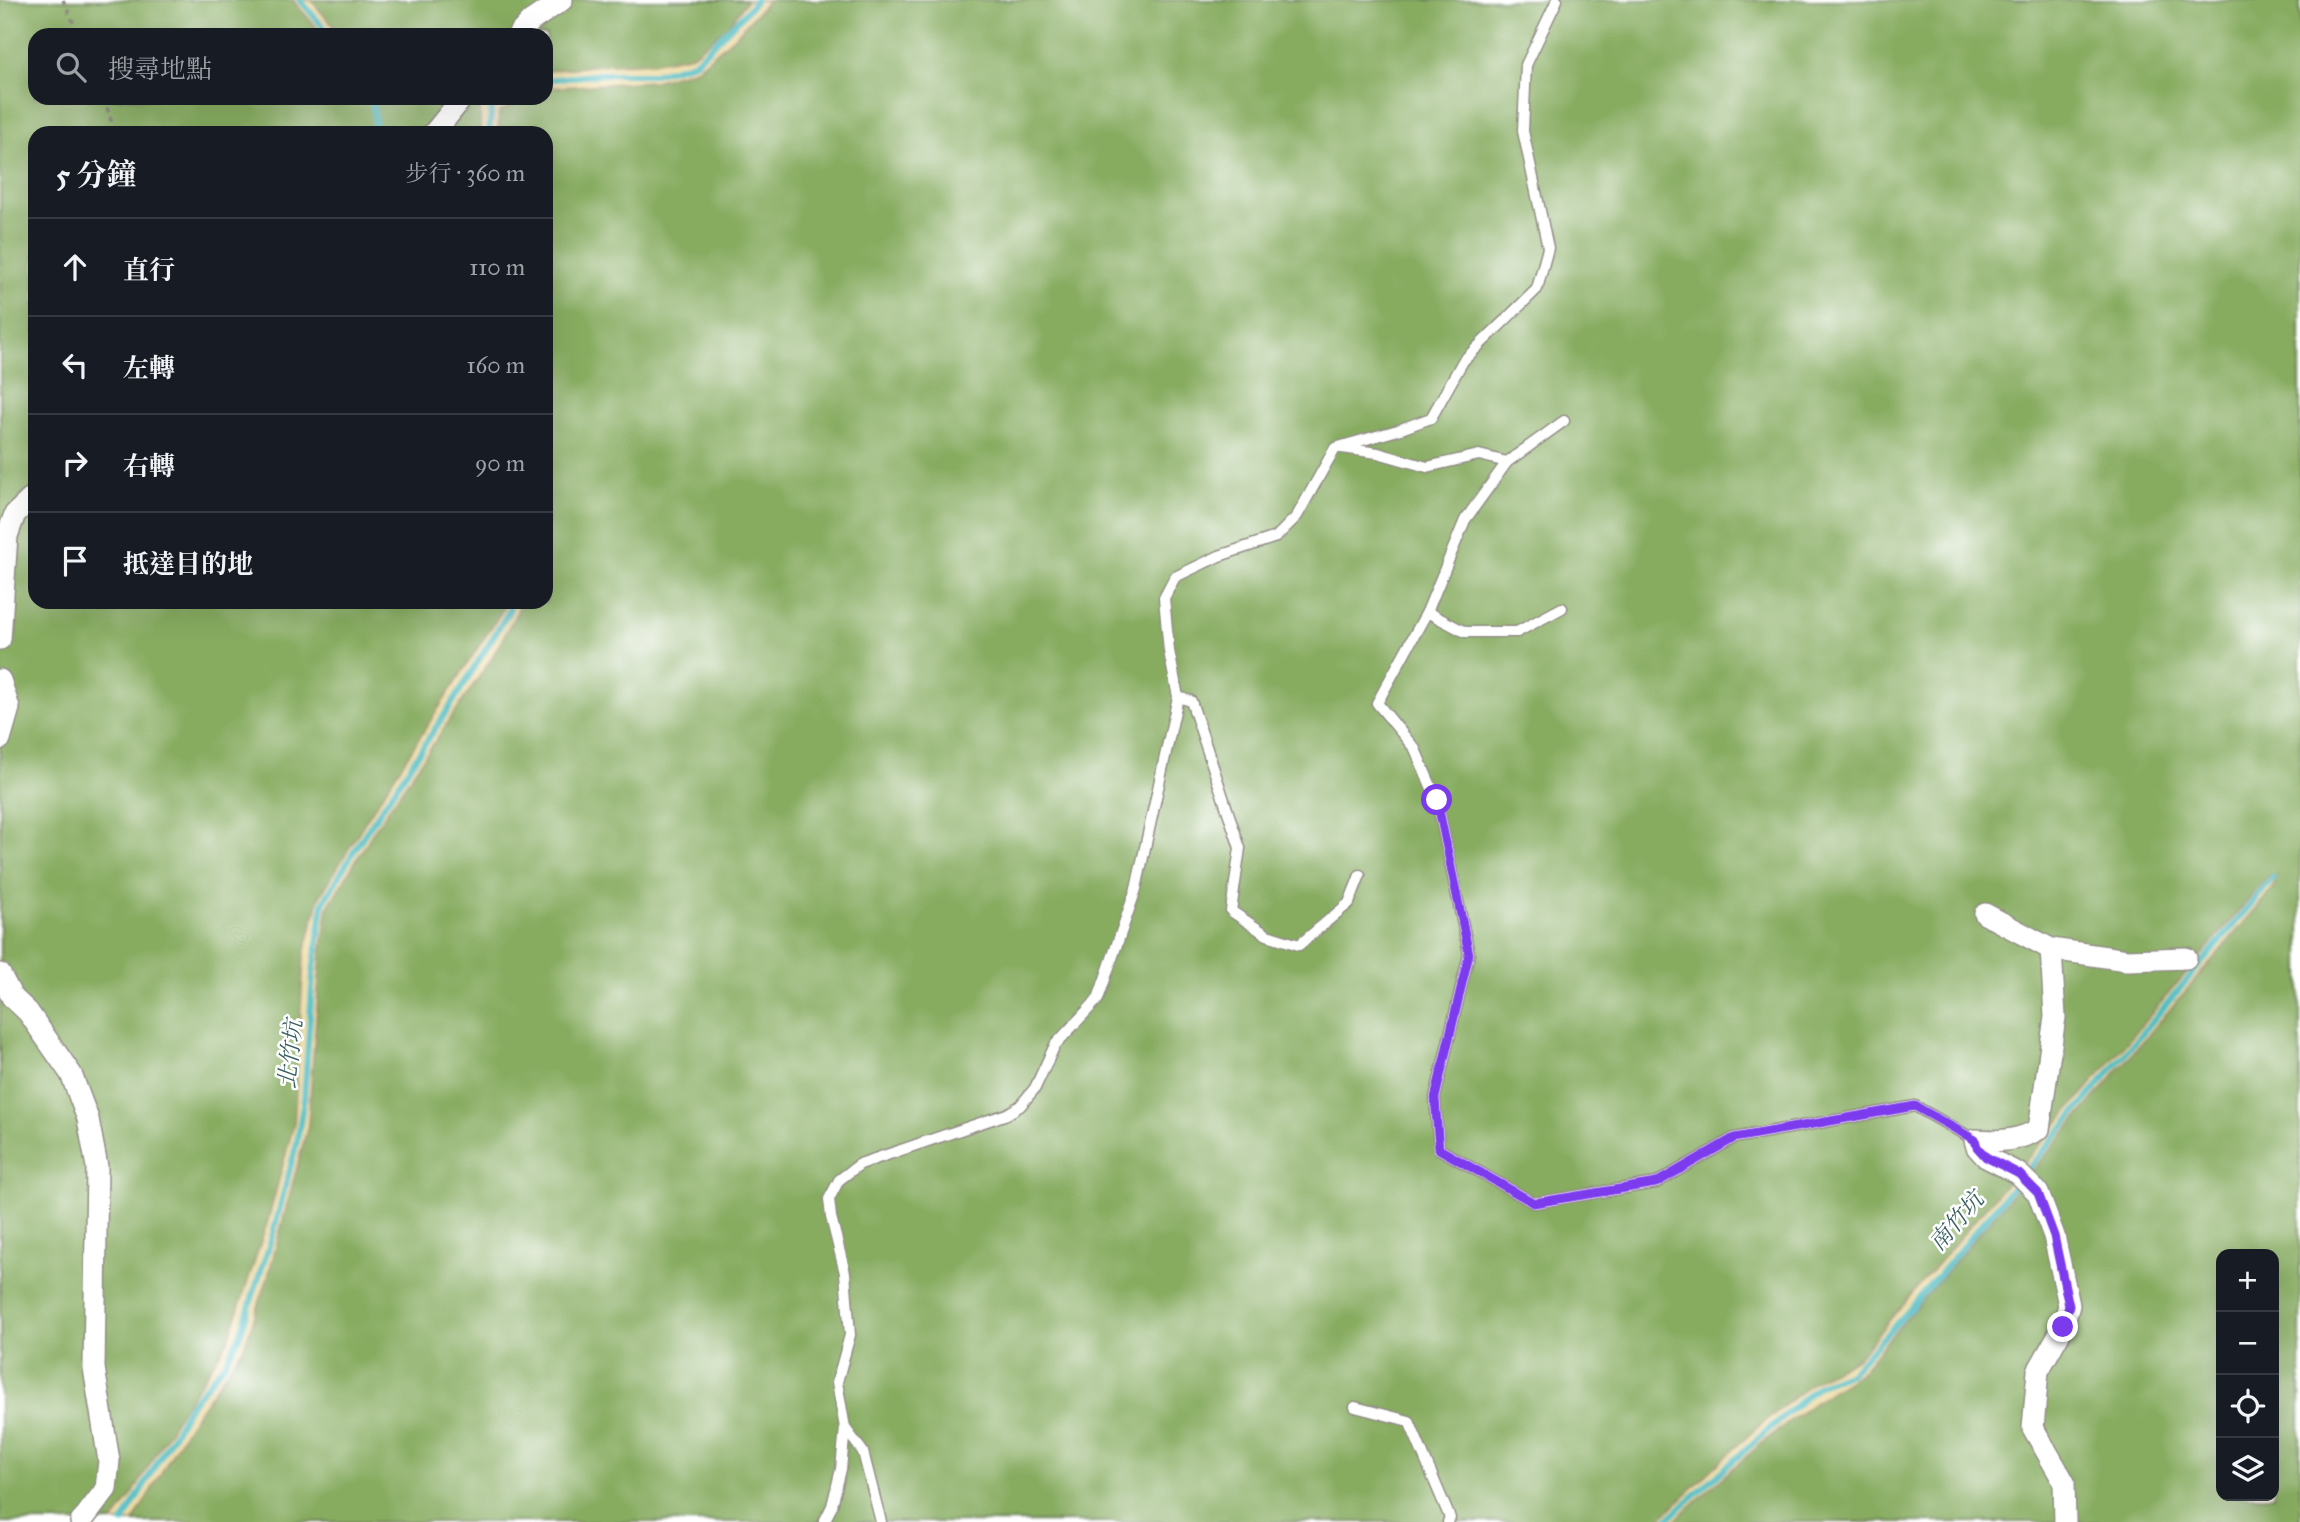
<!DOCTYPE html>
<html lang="zh-TW">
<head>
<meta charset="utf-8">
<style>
	body { margin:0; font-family:"IM FELL Great Primer","Noto Serif TC",serif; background:#20242c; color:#f1f3f6 }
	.controls { position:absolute; right:21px; bottom:21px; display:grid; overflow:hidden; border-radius:14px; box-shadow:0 7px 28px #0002 }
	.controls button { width:63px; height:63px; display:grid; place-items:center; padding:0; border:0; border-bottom:2px solid #363941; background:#171b24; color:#f1f3f6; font:35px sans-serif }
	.stop { position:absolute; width:21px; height:21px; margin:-16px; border:5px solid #7c3aed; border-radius:50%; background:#fff }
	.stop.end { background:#7c3aed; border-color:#fff; box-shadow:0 2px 7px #0008 }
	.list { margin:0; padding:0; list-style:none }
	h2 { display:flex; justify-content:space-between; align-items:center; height:91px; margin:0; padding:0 28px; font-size:30px }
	h2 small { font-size:23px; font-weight:400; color:#9ea1a6 }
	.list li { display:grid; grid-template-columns:46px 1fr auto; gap:21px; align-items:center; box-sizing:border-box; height:98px; padding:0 28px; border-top:2px solid #363941 }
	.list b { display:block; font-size:26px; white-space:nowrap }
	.list em { font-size:23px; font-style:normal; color:#9ea1a6 }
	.icon { flex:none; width:38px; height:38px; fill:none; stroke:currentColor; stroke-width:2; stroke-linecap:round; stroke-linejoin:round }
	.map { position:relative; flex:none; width:2300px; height:1522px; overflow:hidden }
	.search { position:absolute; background:#171b24; box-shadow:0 7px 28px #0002; left:28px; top:28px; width:525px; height:77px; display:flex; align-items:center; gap:18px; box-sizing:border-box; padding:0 24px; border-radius:21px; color:#9ea1a6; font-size:26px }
	.panel { position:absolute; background:#171b24; box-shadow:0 7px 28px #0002; left:28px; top:126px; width:525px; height:483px; border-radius:21px }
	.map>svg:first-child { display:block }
</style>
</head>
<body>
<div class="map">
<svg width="2300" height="1522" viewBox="0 0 2300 1522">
	<rect width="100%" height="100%" fill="#fff"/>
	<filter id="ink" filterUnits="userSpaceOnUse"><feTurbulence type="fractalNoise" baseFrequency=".0143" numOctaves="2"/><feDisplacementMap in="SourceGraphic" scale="14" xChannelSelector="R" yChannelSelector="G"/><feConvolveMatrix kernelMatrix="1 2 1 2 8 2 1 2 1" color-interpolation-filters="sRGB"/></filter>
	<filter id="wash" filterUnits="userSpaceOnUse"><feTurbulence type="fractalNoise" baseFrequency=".00686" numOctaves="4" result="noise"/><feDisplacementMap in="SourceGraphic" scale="28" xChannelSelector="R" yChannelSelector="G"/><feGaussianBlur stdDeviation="1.57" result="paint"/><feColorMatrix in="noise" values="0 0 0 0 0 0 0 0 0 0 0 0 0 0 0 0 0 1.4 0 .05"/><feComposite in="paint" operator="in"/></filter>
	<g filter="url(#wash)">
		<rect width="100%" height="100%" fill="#f9f1e3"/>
		<!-- forest -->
		<path fill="#87ac61" stroke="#596c46" stroke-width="2" fill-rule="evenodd" d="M 0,0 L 2300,0 L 2300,1522 L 0,1522 ZM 35,35 L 546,35 L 546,98 L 35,98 ZM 35,133 L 546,133 L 546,602 L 35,602 ZM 2221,1254 L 2274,1254 L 2274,1496 L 2221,1496 Z"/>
		<!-- sand -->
		<g fill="#eeda9e" stroke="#8c8264" stroke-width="2">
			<polygon points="292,0 311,0 341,35 323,35"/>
			<polygon points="747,0 769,0 736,35 697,69 655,81 546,88 546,71 607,64 655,62 692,55 727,27"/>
			<polygon points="494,98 524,98 499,113 498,133 480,133 480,105"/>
			<polygon points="504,602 520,602 517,612 492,658 375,829 328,907 321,956 308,1126 267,1281 244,1347 188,1426 133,1522 113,1522 132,1495 174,1422 228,1341 268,1220 294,1123 304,955 319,898 366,820 503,609"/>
			<path d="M 2277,876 L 2272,890 L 1859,1374 C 1790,1414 1732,1469 1673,1522 L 1656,1522 L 1752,1432 L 1815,1380 L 1857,1358 L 2268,877 Z"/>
		</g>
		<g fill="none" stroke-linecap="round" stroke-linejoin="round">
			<!-- stream -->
			<g stroke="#4fbdc4" stroke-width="6">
				<polyline points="300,0 330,35"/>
				<polyline points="546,80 601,74 654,74 694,63 745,13 756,0"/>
				<polyline points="372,98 376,133"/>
				<polyline points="489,133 492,104 505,98"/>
				<polyline points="123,1522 190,1405 225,1363 240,1335 272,1237 297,1142 304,1098 313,973 323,903 360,841 455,699 509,611 511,602"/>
				<polyline points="1664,1522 1819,1385 1850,1373 1909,1310 2273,878"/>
			</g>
		</g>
	</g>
	<g filter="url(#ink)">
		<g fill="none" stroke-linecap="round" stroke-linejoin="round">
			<!-- lane casing -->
			<g stroke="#928e87" stroke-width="13">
				<g id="lane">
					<polyline points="1342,448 1378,453 1427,467 1479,455 1507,462 1465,520 1427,612 1377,703 1415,749 1437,800 1469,954 1435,1098 1439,1149 1534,1203 1656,1183 1734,1138 1915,1106 1975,1140"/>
					<polyline points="1507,462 1564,421"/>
					<polyline points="1427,612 1465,632 1517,632 1562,608"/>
					<polyline points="1178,697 1191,701 1240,848 1231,911 1267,935 1299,945 1349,903 1360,875"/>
					<polyline points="1355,1407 1409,1421 1450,1518 1448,1522"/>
					<polyline points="845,1428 863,1452 881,1522"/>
					<polyline points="824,1522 832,1506 841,1469 845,1428 837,1382 850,1335 845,1273 831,1217 829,1199 839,1180 860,1164 1007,1114 1020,1106 1035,1088 1055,1045 1098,999 1136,889 1178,697 1169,651 1164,598 1175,577 1219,556 1276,537 1297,516 1335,448 1398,430 1431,418 1463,361 1537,289 1548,248 1523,131 1526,65 1557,0"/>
				</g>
			</g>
			<!-- street casing -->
			<g stroke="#928e87" stroke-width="24">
				<g id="street">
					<polyline points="518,35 531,21 562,0"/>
					<polyline points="434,133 462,98"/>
					<polyline points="0,639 7,536 15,514 35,495"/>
					<polyline points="0,680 9,708 0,739"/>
					<polyline points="1985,914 2051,949 2127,960 2186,958"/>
					<path d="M 2051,949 L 2055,1017 L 2039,1129 C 2019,1141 1998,1142 1975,1140 L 1977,1147 L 1986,1157 L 2019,1174 L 2038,1193 L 2054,1236 L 2069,1305 L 2063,1327 L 2038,1371 L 2033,1428 L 2064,1482 L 2065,1522"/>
					<polyline points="0,974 12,997 28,1012 71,1074 88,1119 97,1167 94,1368 109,1461 106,1489 81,1522"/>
				</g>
			</g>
			<!-- path -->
			<g stroke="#928e87" stroke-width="3.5" stroke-dasharray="5 5" stroke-linecap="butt">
				<polyline points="63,0 79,35"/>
				<polyline points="104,98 115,133"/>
			</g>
			<!-- lane -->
			<use href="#lane" stroke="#fff" stroke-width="10"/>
			<!-- street -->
			<use href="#street" stroke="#fff" stroke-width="21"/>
		</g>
	</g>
	<g fill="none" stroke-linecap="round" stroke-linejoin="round" filter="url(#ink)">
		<!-- route -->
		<polyline stroke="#7c3aed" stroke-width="9" points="1437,800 1469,954 1435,1098 1439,1149 1534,1203 1656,1183 1734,1138 1915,1106 1975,1140 1977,1147 1986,1157 2019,1174 2038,1193 2054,1236 2069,1306 2063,1327"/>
	</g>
	<g text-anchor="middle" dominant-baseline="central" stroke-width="5" stroke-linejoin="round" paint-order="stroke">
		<!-- water labels -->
		<g font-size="23" font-style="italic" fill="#385e61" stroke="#fff">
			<text transform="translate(290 1054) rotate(-84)">北竹坑</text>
			<text transform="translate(1956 1221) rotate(-49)">南竹坑</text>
		</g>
	</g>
</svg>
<div class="controls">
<button>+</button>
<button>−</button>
<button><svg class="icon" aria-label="locate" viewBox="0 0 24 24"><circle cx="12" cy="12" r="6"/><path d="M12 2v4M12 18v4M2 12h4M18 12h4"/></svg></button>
<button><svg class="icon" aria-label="layers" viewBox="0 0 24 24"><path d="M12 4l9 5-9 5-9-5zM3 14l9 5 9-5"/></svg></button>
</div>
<div class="stop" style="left:1437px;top:800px"></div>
<div class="stop end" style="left:2063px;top:1327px"></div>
<div class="search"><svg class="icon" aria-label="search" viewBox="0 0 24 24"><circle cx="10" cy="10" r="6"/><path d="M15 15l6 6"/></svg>搜尋地點</div>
<section class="panel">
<h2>5 分鐘<small>步行 · 360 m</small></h2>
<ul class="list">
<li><svg class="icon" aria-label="ahead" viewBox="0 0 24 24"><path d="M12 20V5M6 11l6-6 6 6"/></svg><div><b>直行</b></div><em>110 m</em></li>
<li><svg class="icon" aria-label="left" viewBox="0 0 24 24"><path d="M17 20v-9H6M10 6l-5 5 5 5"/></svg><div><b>左轉</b></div><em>160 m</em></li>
<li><svg class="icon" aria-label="right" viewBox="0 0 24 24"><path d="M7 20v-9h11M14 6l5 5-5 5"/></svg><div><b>右轉</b></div><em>90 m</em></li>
<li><svg class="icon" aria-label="arrive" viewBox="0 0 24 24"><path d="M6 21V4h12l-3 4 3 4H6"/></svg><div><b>抵達目的地</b></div></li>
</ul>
</section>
</div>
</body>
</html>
